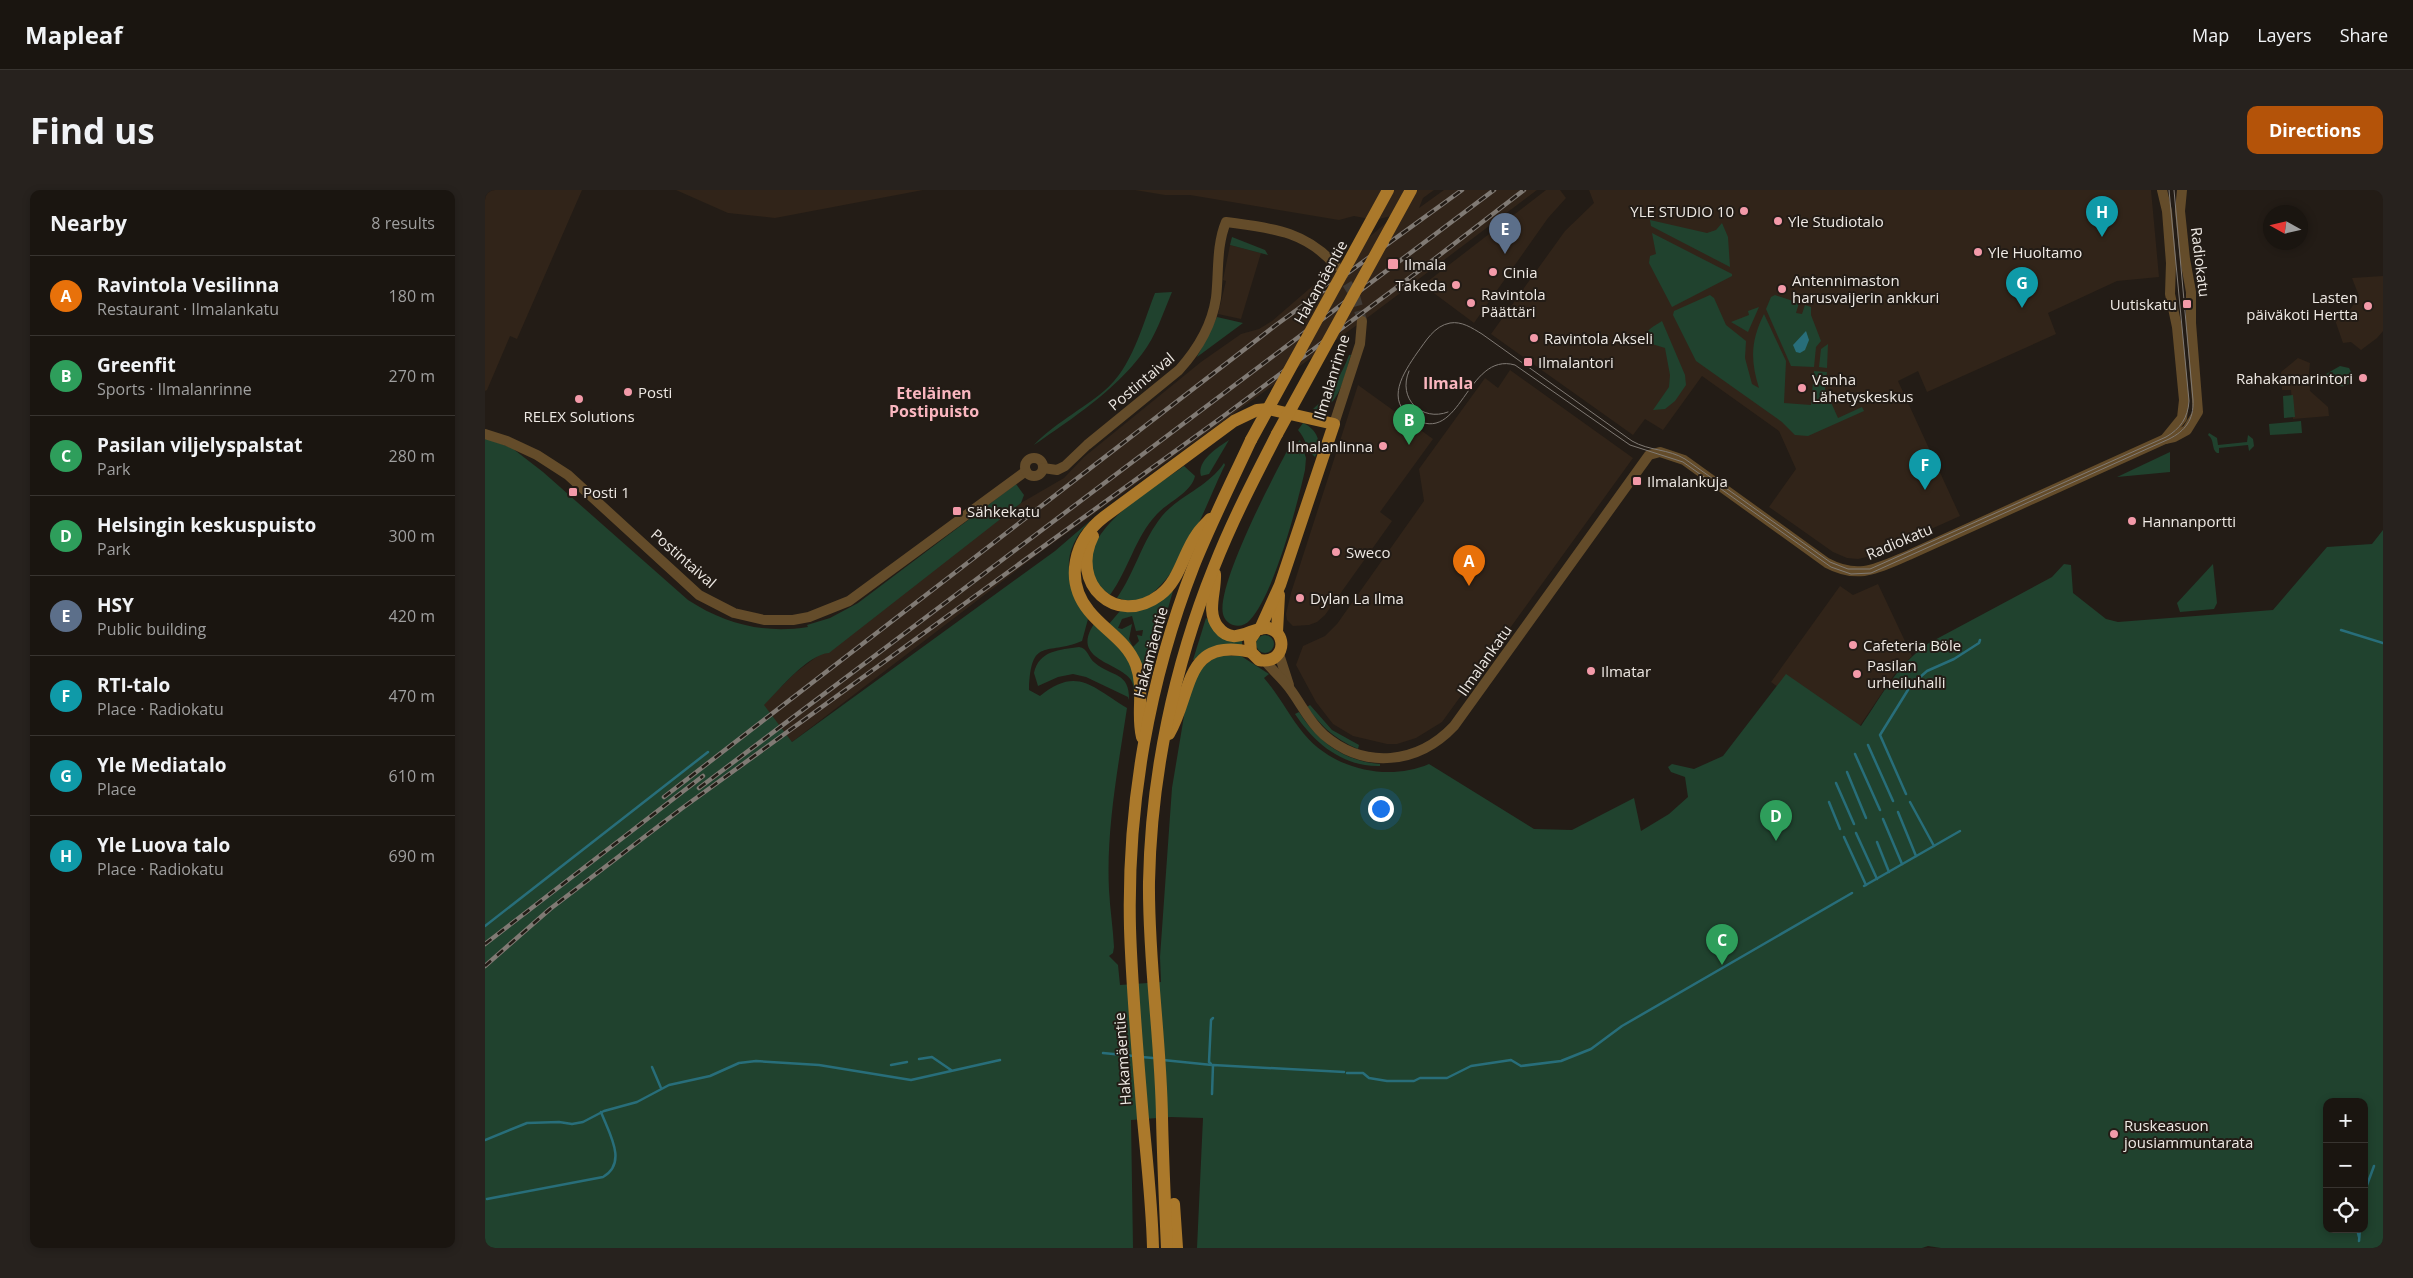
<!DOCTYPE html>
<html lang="en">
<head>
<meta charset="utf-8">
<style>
	body { margin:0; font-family:"Open Sans",sans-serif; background:#27221e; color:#f1f3f6 }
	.controls { position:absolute; right:15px; bottom:15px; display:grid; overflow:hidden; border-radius:10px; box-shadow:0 2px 8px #0003 }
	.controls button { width:45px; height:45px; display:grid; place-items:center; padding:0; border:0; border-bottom:1px solid #383430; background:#1a1510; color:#f1f3f6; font:25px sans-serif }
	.compass { position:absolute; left:1778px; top:15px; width:45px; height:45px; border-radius:50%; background:#1a1510; box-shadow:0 2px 8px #0003; rotate:278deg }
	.you { position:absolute; left:895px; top:618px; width:18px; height:18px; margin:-12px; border:4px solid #fff; border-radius:50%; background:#1a73e8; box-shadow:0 0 0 8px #1a73e833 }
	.badge { display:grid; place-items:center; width:32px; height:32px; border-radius:50%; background:#b45309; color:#fff; font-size:16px; font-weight:700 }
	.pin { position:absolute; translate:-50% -41px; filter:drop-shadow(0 1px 2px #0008) }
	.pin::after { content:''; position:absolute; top:26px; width:18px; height:15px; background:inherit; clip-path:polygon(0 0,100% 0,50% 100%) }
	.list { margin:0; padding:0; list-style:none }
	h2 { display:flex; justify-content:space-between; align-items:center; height:65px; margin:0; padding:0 20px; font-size:21px }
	h2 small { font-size:16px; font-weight:400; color:#9f9f9f }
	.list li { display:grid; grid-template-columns:32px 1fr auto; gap:15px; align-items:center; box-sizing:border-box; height:80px; padding:0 20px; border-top:1px solid #383430 }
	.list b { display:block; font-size:19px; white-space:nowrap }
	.list p { margin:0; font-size:16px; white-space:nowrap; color:#9f9f9f }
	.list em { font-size:16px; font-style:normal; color:#9f9f9f }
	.icon { flex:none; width:28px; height:28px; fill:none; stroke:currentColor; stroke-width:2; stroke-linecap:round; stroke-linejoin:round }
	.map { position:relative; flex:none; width:1898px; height:1058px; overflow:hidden; border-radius:10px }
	header { display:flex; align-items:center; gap:30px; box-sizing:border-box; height:70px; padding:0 25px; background:#1a1510; border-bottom:1px solid #383430 }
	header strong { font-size:24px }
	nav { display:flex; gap:28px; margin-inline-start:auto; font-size:18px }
	.intro { display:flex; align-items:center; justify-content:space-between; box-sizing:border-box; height:120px; padding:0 30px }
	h1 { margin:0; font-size:35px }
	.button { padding:12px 22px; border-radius:10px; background:#b45309; color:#fff; font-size:18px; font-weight:700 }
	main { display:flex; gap:30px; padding:0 30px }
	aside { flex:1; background:#1a1510; border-radius:10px; box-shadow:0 2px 8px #0003 }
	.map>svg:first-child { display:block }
</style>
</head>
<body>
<header>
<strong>Mapleaf</strong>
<nav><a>Map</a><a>Layers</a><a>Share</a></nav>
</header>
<div class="intro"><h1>Find us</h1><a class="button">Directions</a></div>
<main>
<aside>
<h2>Nearby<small>8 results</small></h2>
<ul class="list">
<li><span class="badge" style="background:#e8710a">A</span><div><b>Ravintola Vesilinna</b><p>Restaurant · Ilmalankatu</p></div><em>180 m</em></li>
<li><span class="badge" style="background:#2e9e5b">B</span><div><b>Greenfit</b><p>Sports · Ilmalanrinne</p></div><em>270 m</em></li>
<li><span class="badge" style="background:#2e9e5b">C</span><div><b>Pasilan viljelyspalstat</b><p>Park</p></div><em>280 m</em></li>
<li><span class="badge" style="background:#2e9e5b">D</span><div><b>Helsingin keskuspuisto</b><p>Park</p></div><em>300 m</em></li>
<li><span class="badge" style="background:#5c6f8a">E</span><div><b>HSY</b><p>Public building</p></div><em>420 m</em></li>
<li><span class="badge" style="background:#0f9aa8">F</span><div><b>RTI-talo</b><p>Place · Radiokatu</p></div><em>470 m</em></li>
<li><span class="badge" style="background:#0f9aa8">G</span><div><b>Yle Mediatalo</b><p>Place</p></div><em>610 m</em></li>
<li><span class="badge" style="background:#0f9aa8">H</span><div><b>Yle Luova talo</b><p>Place · Radiokatu</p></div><em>690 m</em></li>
</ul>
</aside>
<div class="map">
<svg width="1898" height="1058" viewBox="0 0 1898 1058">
	<rect width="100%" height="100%" fill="#231c16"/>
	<!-- built -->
	<g fill="#312419">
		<polygon points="0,0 97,0 32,149 25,146 2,200 0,201"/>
		<polygon points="191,0 438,0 290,28 243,23"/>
		<polygon points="650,0 949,0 938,8 934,18 959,0 1052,0 886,125 553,364 307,552 276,517 310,483 536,313 579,288 599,267 716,172 756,144 774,139 787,131 910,25 890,30 869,26 854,30 705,5 680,5"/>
		<polygon points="1061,0 1075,0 1081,8 1063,28 989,133 938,95"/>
		<polygon points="1104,0 1666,0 1674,87 1632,91 1563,123 1571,144 1442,202 1433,181 1413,191 1475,326 1386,366 1373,369 1362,368 1348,362 1284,317 1311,279 1294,241 1217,186 1178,240 1160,229 1148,245 1006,144 1080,41 1109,13"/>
		<polygon points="745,55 776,63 756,129 733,124 741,91 738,90"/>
		<polygon points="1898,86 1898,141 1892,148 1876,160 1866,152 1858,153 1850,130 1861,126 1874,106 1867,88"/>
		<polygon points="1813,168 1825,173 1824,182 1825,201 1843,217 1844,226 1808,229 1806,200 1797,200 1796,182"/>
		<polygon points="1025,180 1148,268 957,532 931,548 912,554 902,554 868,546 848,534 831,512 811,475 818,456 840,446 852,434 939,311 934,279 1000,188 1013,198"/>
		<polygon points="873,195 948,249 895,322 907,331 840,425 832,432 824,435 808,436 802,430 801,424 806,403"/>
		<polygon points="1393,394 1427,466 1409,485 1366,549 1286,492 1355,396 1368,405"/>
	</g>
	<!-- green -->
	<g fill="#20422e" fill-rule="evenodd">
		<polygon points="1165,30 1222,43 1231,40 1237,33 1243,47 1245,77 1166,36"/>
		<polygon points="1167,43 1247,84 1247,86 1187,117 1164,73 1165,66 1171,64"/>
		<polygon points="747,47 780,60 783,65 745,55"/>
		<path d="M 687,102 C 678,123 671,146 657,164 C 629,201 588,228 549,255 C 566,236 599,218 619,201 C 647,178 657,136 670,103 Z"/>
		<path d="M 1225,105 L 1229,108 L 1241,135 L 1261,151 L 1260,168 L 1267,194 L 1274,198 C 1265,170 1266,150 1279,124 L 1301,171 L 1299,213 L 1326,215 L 1329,181 L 1342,182 L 1340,199 L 1353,228 L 1377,217 L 1379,221 L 1323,246 L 1310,245 L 1297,232 L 1211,171 L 1188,125 L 1189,121 Z"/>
		<polygon points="1290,105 1314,113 1311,123 1317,124 1320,115 1326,117 1326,125 1336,151 1331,157 1329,177 1306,176 1281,119 1286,107"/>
		<polygon points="1274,117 1263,142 1246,132 1264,125 1263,121"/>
		<polygon points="732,127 758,133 712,167"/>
		<path d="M 1177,131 L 1200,185 L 1201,195 L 1190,211 L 1180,219 L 1168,220 L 1184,197 L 1185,185 L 1180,158 L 1167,154 L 1161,149 C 1160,139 1170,136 1177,131 Z"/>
		<polygon points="1343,154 1342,178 1334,177 1336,159"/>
		<path d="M 864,165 L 866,165 C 860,183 854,223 828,219 C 844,206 857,184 864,165 Z"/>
		<path d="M 1855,176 L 1864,178 L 1867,184 L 1864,194 C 1855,200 1847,193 1839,187 L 1841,184 Z"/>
		<polygon points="1808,205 1810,227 1799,228 1798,206"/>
		<polygon points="1816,231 1817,243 1785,245 1784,234"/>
		<path d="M 818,233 C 832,239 838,253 830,267 C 822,260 821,249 813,240 Z"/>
		<path d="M 1724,243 L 1732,248 L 1733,255 L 1762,252 L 1763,245 L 1768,249 L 1769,256 L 1764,261 L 1763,255 L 1734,258 L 1734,263 L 1732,263 C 1726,259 1730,250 1723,245 Z"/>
		<path d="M 0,248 L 27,258 L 58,282 L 203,410 C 240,434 279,444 323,437 L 322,435 L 345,428 L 373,413 L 531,294 L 539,305 L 536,313 L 344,463 C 323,464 294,500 279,515 L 307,552 L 570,361 L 606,330 C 572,364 582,393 603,429 L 597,451 C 561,466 546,446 544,500 L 555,506 C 592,476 607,497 642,518 C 633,578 621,640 624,700 C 625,719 628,738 629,757 L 628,763 L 624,766 L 633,775 L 635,795 L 676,792 L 675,767 L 687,598 L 700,520 L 711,483 L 732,465 L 756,466 L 784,484 L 779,488 C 794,505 804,526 819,544 C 848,579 902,592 944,574 L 1049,639 L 1087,640 L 1149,608 L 1156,641 L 1184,624 L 1203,607 L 1200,587 L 1186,582 L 1183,577 L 1187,574 L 1209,579 L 1238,566 L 1301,484 L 1376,536 C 1398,504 1411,476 1444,453 L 1567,387 L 1579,374 L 1586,375 L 1588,403 L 1621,429 L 1633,432 L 1788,420 L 1842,357 L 1887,354 L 1898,340 L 1898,1058 L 1456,1058 L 1443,1056 L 1437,1058 L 712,1058 L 718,928 L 686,927 L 646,930 L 648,1058 L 0,1058 ZM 1842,912 L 1879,912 L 1879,1039 L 1842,1039 Z"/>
		<path d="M 744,250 L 724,284 L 716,286 C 711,271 733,257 744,250 Z"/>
		<path d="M 815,250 L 821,268 L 820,280 C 812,316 789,404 765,430 C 761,435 754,437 748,435 C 743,433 739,429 738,424 C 731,395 791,281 807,252 L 811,253 L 815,266 L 813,252 Z"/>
		<polygon points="1685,262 1685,282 1632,287"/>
		<path d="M 739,273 L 740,275 C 722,310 692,402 651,411 C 646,412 637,409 632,408 C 650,382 657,351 677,326 C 695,305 723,297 739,273 Z"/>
		<path d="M 699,276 L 710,286 C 707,302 683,312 672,324 C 650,347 644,379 625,405 C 621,401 613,397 611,392 C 584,344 668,299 699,276 Z"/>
		<polygon points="1728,374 1732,413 1729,419 1695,422 1692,413"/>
		<path d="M 688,401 L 661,495 L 624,434 L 635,421 ZM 647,426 L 651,441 L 658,440 L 657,446 L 652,445 L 654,451 L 648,457 L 644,449 L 647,434 L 637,439 L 633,438 L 637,429 Z"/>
		<polygon points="721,428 757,450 757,455 708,470"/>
		<path d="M 609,434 L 641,465 L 648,479 L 651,514 L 649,513 C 649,505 650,497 646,490 C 634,472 585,470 609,434 Z"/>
		<circle cx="780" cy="454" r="9"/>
		<path d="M 594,457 C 603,458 603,468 610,473 C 627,487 645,482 644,510 L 643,507 L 601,487 L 588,484 L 573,487 L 553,496 L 549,483 C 554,460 575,460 594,457 Z"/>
		<path d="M 825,515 L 847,540 L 874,555 L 873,559 C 850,549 837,537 822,517 Z"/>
		<path d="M 814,522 C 833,552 859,571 895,574 L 895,576 C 858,577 829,553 810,524 Z"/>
	</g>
	<!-- water -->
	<polygon fill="#286e7a" points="1321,141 1324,150 1320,160 1315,163 1311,162 1308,155"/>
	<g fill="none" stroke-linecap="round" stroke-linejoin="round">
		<!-- stream -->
		<g stroke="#286e7a" stroke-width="2.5">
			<polyline points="1856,440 1898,453"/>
			<polyline points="1383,555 1408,611"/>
			<polyline points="1370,564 1395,620"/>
			<polyline points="1362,582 1381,628"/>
			<polyline points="1351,593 1369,634"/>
			<polyline points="1421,604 1395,545 1426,495 1442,481 1469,469 1494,453 1495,450"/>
			<polyline points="1344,612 1355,639"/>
			<polyline points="1425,612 1449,656"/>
			<polyline points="1413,622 1431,666"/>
			<polyline points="1398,629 1417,674"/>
			<polyline points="1371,643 1392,689"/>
			<polyline points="1359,647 1381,695"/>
			<polyline points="1392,652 1404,682"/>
			<polyline points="1379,696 1475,641"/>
			<polyline points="0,736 223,562"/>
			<polyline points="618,863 649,866"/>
			<polyline points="657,867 668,868"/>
			<polyline points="434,869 447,867 466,880"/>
			<polyline points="678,870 727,875"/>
			<polyline points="726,874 724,872 726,830 728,828"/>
			<polyline points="406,875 422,872"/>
			<polyline points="167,877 176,898"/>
			<polyline points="862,883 878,883 884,888 902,891 929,891 935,888 962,888 986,876 1026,870 1036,876 1076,871 1106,859 1137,836 1367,703"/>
			<polyline points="727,904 728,875 859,882"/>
			<polyline points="0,950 42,933 74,932 87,934 98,932 119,921 152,912 184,895 225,886 254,873 271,871 334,875 426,890 515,870"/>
			<polyline points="1879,1003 1889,976"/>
			<path d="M 2,1009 L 118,987 C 143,973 124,943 116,922"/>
			<polyline points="1872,1039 1874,1047"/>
			<polyline points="1874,1051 1875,1039"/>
		</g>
		<!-- minor-tunnel -->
		<polyline stroke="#413b35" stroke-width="10" stroke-dasharray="10 5" stroke-linecap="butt" points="854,81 870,106 877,131"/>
		<!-- minor -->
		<g stroke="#644c2a" stroke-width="10">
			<polyline points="1677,0 1682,21 1686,73 1685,104 1692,137 1699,210 1697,228 1680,249"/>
			<polyline points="849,234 875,154 877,131"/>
			<polyline points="0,244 22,251 52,265 83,285 214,405 249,423 279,430 308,430 324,427 364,411 541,281"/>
			<circle cx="549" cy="277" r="9"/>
			<path d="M 558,278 L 572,280 L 580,276 L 602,255 L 694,180 C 712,160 727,135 731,108 C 734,83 731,56 741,32 C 785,38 820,40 851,76"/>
			<polyline points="794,464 804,495"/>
			<path d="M 780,471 C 788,481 798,489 805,499 C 817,515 824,532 839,545 C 880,580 933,574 969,536 L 1164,265 L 1175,262 L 1199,270 L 1342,373 C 1374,390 1393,378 1424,365 L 1680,249 L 1689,247 L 1702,240 L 1713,222 L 1706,133 L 1706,102 L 1700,69 L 1695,21 L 1697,0"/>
		</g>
		<!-- major -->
		<g stroke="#ab792b" stroke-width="12">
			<path d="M 608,346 C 584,393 631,438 675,405 C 695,390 698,363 712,344 C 716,338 721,334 725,329"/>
			<path d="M 730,384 C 731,401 721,422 733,437 C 749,458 767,436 783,438 C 798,441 801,460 789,468 C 784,471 779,471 774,470 L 766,462 L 765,450 L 771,441"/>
			<polyline points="792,442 794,405"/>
			<path d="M 684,544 C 708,503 698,447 766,462"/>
			<path d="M 657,547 C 651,523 660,499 651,475 C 642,451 619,440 604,421 C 579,390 589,350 619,327 L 749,231 L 772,220 L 783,219 L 849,234 L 795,395 L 775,439"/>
			<polyline points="689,1014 692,1058"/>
			<path d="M 668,1058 C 667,1015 662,972 658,929 C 653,866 647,802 645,738 C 642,615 664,490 709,375 C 726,333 747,291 766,250"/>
			<path d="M 682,1058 C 680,1015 678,971 677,928 C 676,849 663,771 664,692 C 666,586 689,476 729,377 C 747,331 770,287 792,244"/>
		</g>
		<!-- tram -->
		<g stroke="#807a74" stroke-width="1">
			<path d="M 1684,0 L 1704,211 C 1703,228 1695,239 1681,247 L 1385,379 L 1363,379 L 1345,372 L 1200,269 C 1184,259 1164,261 1147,251 L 997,144 C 987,138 977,131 965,133 C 949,136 941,151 932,163 C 919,182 899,211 928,228 C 976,258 981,161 1030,175 L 1145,255 L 1198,272 L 1346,377 L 1366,384 L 1386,383 L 1684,249 C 1700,241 1709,230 1708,210 L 1689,0"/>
			<path d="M 924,181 C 912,209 937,232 963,222"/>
		</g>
		<!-- rail casing -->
		<g stroke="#807a74" stroke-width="4.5">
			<g id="rail">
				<polyline points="214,598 1009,0"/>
				<polyline points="179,607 791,135 977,0"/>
				<polyline points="0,754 218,586"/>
				<polyline points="0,776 65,719 196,619 740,225 939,77 1039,0"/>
			</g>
		</g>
		<!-- rail -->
		<use href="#rail" stroke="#231c16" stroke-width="2.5" stroke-dasharray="8" stroke-linecap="butt"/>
		<!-- major-bridge -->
		<g stroke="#ab792b" stroke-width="12">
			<polyline points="792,244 926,0"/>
			<polyline points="766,250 903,0"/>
		</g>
	</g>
	<!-- markers -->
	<g fill="#f39aa9" stroke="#231c16" stroke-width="2">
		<circle cx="1259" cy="21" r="5"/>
		<circle cx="1293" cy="31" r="5"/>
		<circle cx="1493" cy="62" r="5"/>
		<rect x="902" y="68" width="12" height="12" rx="2.5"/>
		<circle cx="1008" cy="82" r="5"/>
		<circle cx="971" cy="95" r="5"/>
		<circle cx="1297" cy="99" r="5"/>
		<circle cx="986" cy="113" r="5"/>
		<rect x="1697" y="109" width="10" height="10" rx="2.5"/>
		<circle cx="1883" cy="116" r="5"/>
		<circle cx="1049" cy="148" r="5"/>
		<rect x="1038" y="167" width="10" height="10" rx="2.5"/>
		<circle cx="1878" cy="188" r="5"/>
		<circle cx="1317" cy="198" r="5"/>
		<circle cx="143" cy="202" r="5"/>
		<circle cx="94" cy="209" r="5"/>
		<circle cx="898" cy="256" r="5"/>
		<rect x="1147" y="286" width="10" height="10" rx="2.5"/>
		<rect x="83" y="297" width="10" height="10" rx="2.5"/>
		<rect x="467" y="316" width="10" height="10" rx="2.5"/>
		<circle cx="1647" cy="331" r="5"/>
		<circle cx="851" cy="362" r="5"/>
		<circle cx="815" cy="408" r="5"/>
		<circle cx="1368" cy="455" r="5"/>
		<circle cx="1106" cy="481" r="5"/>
		<circle cx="1372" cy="484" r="5"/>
		<circle cx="1629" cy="944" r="5"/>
	</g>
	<g text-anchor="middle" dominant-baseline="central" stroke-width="4" stroke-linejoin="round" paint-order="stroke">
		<!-- poi labels -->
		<g font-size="15" fill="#eee9e4" stroke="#231c16" text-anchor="start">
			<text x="1249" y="21" text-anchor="end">YLE STUDIO 10</text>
			<text x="1303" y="31">Yle Studiotalo</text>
			<text x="1503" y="62">Yle Huoltamo</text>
			<text x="919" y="74">Ilmala</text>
			<text x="1018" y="82">Cinia</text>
			<text x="1307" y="90">Antennimaston<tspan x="1307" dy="17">harusvaijerin ankkuri</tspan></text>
			<text x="961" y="95" text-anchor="end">Takeda</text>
			<text x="996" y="104">Ravintola<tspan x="996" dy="17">Päättäri</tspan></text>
			<text x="1873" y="107" text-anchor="end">Lasten<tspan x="1873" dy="17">päiväkoti Hertta</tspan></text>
			<text x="1692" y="114" text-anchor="end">Uutiskatu</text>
			<text x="1059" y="148">Ravintola Akseli</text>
			<text x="1053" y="172">Ilmalantori</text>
			<text x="1868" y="188" text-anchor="end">Rahakamarintori</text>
			<text x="1327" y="189">Vanha<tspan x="1327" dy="17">Lähetyskeskus</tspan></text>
			<text x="153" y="202">Posti</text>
			<text x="94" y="226" text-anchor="middle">RELEX Solutions</text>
			<text x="888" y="256" text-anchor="end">Ilmalanlinna</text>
			<text x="1162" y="291">Ilmalankuja</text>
			<text x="98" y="302">Posti 1</text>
			<text x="482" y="321">Sähkekatu</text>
			<text x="1657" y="331">Hannanportti</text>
			<text x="861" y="362">Sweco</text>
			<text x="825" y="408">Dylan La Ilma</text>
			<text x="1378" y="455">Cafeteria Böle</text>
			<text x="1382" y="475">Pasilan<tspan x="1382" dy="17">urheiluhalli</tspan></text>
			<text x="1116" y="481">Ilmatar</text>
			<text x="1639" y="935">Ruskeasuon<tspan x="1639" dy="17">jousiammuntarata</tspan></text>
		</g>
		<!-- street labels -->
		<g font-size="15" fill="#eee9e4" stroke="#231c16">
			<text transform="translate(1716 72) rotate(83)">Radiokatu</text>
			<text transform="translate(835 92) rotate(-61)">Hakamäentie</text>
			<text transform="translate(846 187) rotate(-73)">Ilmalanrinne</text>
			<text transform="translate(656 191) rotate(-40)">Postintaival</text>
			<text transform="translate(1414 351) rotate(-23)">Radiokatu</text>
			<text transform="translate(199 368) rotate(41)">Postintaival</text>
			<text transform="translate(665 462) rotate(-75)">Hakamäentie</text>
			<text transform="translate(999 470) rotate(-55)">Ilmalankatu</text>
			<text transform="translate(637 869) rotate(-94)">Hakamäentie</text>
		</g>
		<!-- neighbourhood labels -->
		<g font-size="16" font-weight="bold" fill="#fab6bf" stroke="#231c16">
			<text x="963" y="193">Ilmala</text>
			<text x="449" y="203">Eteläinen<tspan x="449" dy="18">Postipuisto</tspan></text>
		</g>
	</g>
</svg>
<div class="controls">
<button>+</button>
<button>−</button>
<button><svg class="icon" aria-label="locate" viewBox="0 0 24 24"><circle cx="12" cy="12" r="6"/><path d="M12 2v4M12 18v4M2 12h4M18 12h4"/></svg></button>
</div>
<svg class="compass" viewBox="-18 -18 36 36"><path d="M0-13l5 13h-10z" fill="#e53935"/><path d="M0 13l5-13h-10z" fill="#9f9f9f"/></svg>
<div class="you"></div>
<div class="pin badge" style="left:984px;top:396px;background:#e8710a">A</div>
<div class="pin badge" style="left:924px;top:255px;background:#2e9e5b">B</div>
<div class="pin badge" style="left:1237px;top:775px;background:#2e9e5b">C</div>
<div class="pin badge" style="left:1291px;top:651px;background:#2e9e5b">D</div>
<div class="pin badge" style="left:1020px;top:64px;background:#5c6f8a">E</div>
<div class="pin badge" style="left:1440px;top:300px;background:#0f9aa8">F</div>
<div class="pin badge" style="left:1537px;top:118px;background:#0f9aa8">G</div>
<div class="pin badge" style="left:1617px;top:47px;background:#0f9aa8">H</div>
</div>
</main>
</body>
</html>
